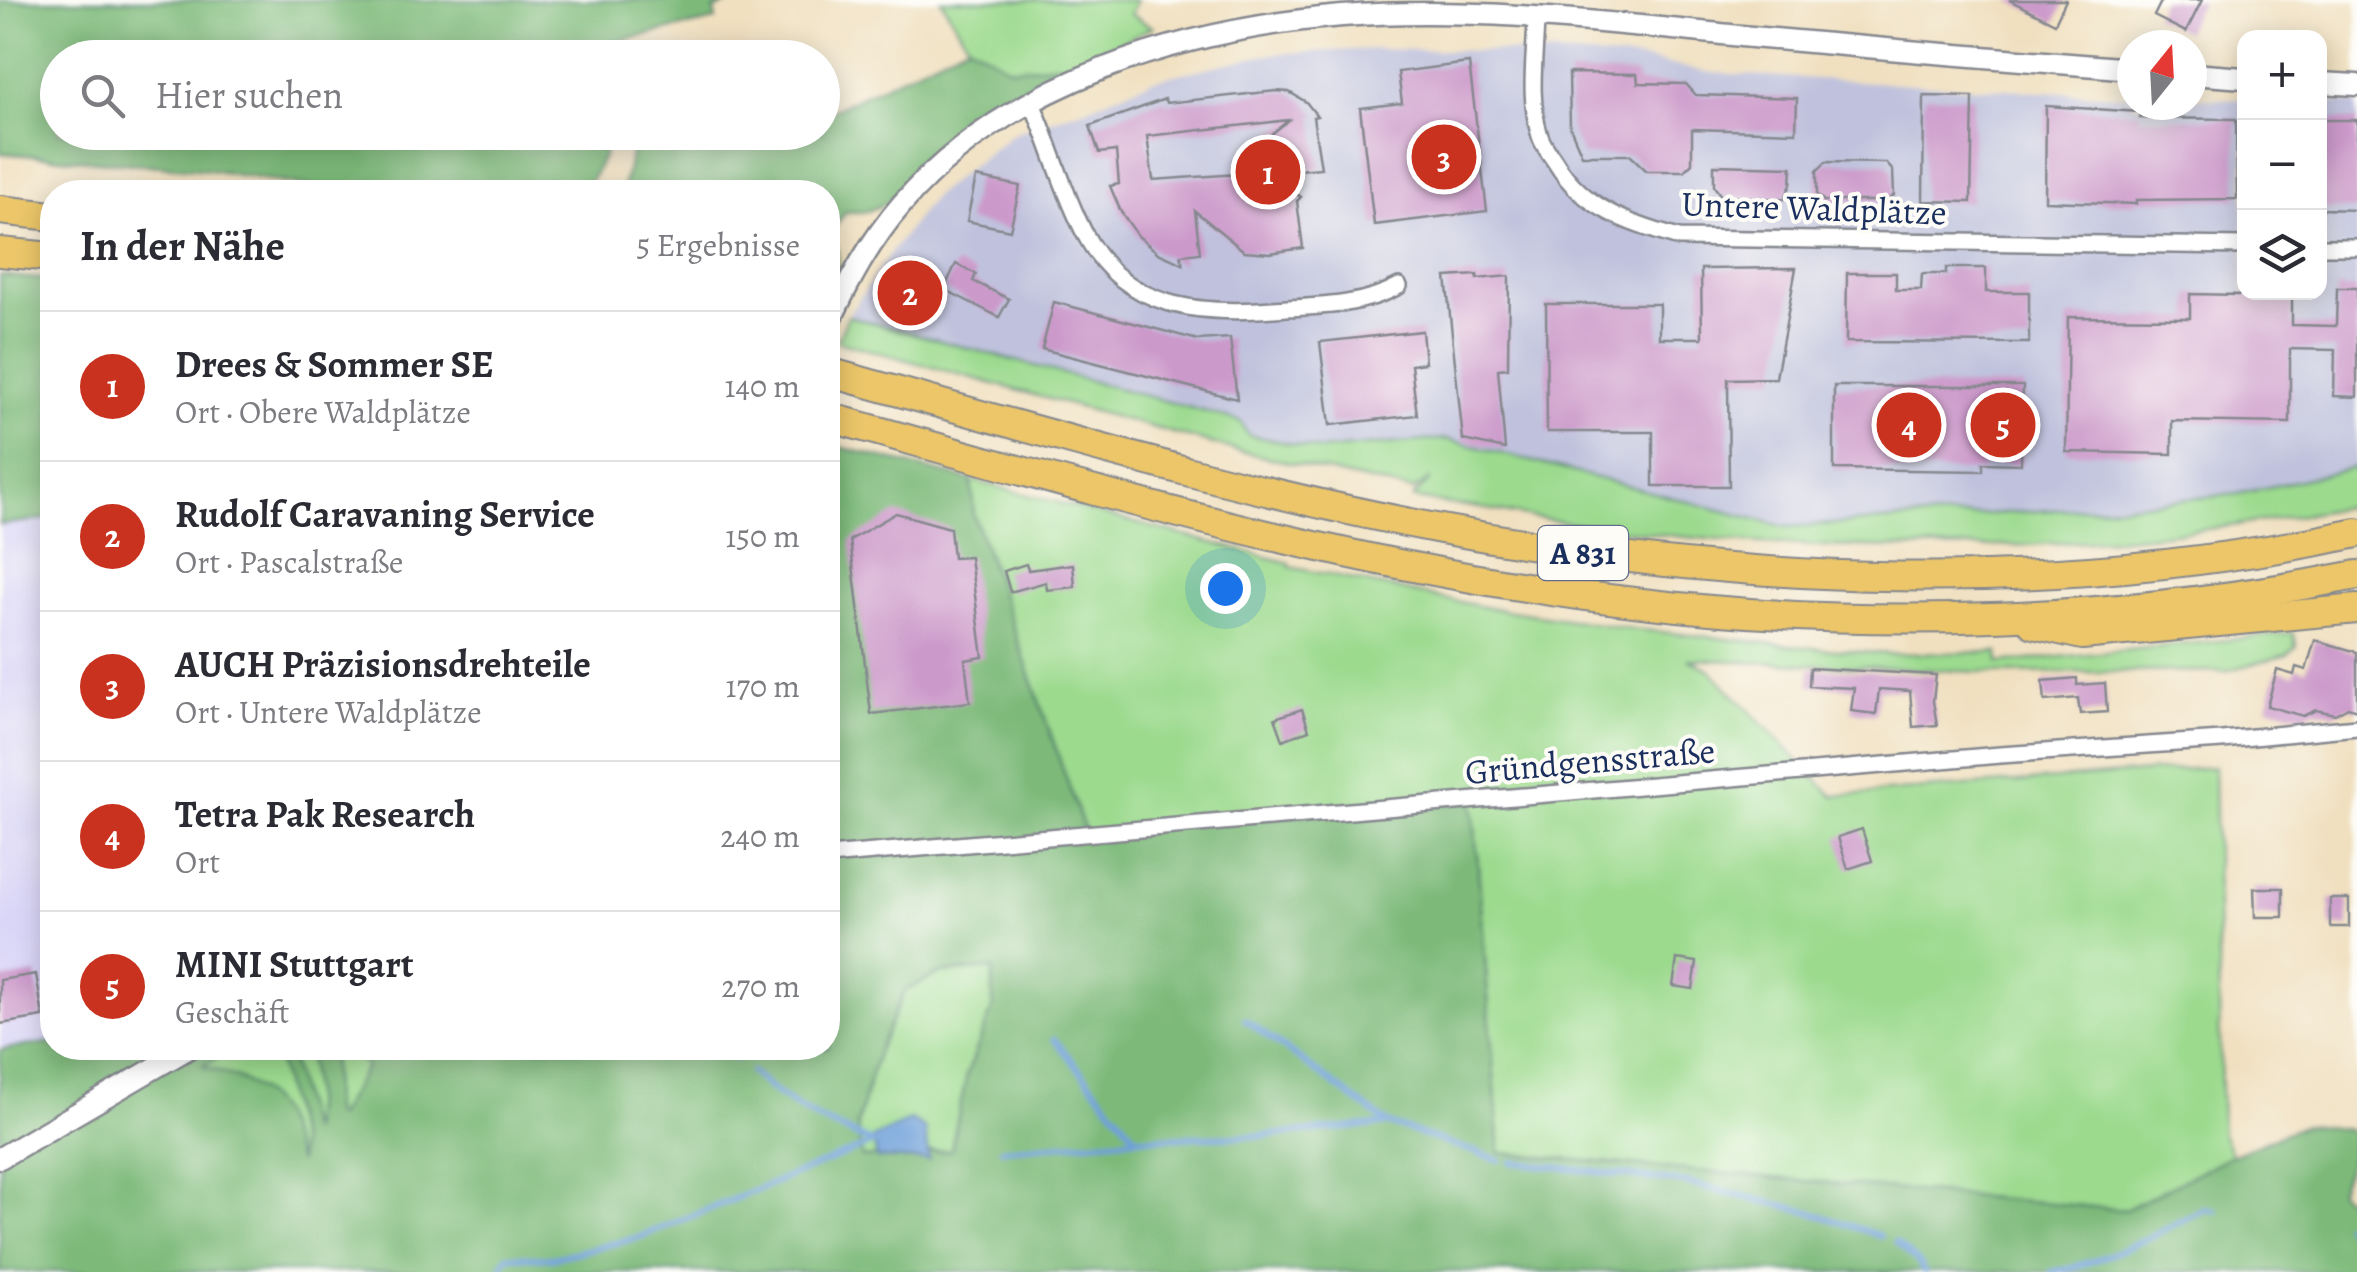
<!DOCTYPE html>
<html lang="de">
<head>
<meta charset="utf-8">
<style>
	body { margin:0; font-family:Alegreya,serif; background:#f7f7f7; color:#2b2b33 }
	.controls { position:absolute; right:30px; top:30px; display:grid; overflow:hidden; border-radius:20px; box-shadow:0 5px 25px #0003 }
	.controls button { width:90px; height:90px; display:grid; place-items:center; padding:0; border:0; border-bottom:2px solid #e1e1e2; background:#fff; color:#2b2b33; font:50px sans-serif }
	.compass { position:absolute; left:2117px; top:30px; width:90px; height:90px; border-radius:50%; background:#fff; box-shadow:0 5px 25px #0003; rotate:18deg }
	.you { position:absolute; left:1225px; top:588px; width:35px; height:35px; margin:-25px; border:8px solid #fff; border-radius:50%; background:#1a73e8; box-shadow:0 0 0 15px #1a73e833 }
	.badge { display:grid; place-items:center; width:65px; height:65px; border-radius:50%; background:#c8321e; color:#fff; font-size:32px; font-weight:700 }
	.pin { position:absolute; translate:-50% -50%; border:5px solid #fff; box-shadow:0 2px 10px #0006 }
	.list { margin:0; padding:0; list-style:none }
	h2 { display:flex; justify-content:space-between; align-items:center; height:130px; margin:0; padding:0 40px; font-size:42px }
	h2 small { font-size:32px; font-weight:400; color:#7c7c81 }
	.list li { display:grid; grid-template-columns:65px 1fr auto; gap:30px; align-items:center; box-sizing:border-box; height:150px; padding:0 40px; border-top:2px solid #e1e1e2 }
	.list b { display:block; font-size:38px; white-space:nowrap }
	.list p { margin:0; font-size:32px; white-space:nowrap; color:#7c7c81 }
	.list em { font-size:32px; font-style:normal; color:#7c7c81 }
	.icon { flex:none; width:55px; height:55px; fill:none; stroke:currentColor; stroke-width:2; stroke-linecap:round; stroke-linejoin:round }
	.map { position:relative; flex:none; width:2357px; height:1272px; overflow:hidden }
	.search { position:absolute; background:#fff; box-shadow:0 5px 25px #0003; left:40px; top:40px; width:800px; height:110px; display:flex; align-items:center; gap:25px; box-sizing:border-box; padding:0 35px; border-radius:55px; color:#7c7c81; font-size:38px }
	.panel { position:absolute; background:#fff; box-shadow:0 5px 25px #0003; left:40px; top:180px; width:800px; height:880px; border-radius:40px }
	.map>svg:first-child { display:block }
</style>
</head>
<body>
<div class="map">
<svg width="2357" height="1272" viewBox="0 0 2357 1272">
	<rect width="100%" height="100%" fill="#fdfcf7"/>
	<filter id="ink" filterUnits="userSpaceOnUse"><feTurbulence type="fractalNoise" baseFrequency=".01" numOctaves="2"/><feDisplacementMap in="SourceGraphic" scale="20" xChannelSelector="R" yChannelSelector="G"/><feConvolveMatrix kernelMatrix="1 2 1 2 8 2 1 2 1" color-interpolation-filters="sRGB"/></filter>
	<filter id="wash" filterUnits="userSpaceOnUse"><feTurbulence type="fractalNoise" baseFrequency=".0048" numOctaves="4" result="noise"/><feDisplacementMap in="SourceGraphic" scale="40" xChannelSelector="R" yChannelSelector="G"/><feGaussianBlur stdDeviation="2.25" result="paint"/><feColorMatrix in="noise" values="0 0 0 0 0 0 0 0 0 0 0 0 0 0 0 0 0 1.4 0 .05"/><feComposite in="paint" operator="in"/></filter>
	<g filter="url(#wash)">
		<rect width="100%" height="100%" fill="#f0e0c0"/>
		<!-- built -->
		<polygon fill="#dad6f7" points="52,518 52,1042 0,1050 0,525"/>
		<!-- industrial -->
		<polygon fill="#c0c2dd" points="1371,49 1496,51 1642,59 1712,73 2132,96 2132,105 2192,105 2192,98 2244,99 2244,292 2320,292 2320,102 2357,103 2357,467 2238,494 2116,506 1786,527 1446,439 1320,450 1248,435 1240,421 848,316 883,263 934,196 1013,133 1092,106 1153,80 1269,54"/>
		<!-- green -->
		<g fill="#9cda8e" stroke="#5c8476" stroke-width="2.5">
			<polygon points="941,0 1137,0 1130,14 1152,27 1079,63 1011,68 968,44"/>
			<path d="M 848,316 L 1240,421 L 1248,435 L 1320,450 L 1446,439 L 1786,527 L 2116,506 L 2238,494 L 2357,467 L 2357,505 C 2072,560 1778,562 1492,510 C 1464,505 1438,504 1413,498 L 1431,478 L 1413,491 L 1239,451 L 837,341 Z"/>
			<polygon points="971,480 1290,563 1290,567 1484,607 1633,629 1823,649 1889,654 1998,652 1999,663 2294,633 2296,647 2287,655 2225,671 2005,673 1688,659 1709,669 1833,796 2214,767 2222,1134 2232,1155 2125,1210 1500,1153 1473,802 1085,832 974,516"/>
			<polygon points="993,969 993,1007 967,1074 951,1150 862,1158 857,1126 878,1050 905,991 941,973"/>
			<polygon points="233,1048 275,1048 298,1140 300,1166 295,1154 202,1066"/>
			<polygon points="288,1048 308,1048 313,1096 310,1136"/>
			<polygon points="332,1048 346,1048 367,1065 337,1118 333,1114"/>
		</g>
		<!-- forest -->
		<g fill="#7dba79" stroke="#4c746c" stroke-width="2.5" fill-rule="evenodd">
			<polygon points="0,0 736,0 714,10 716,20 561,53 562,57 58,58 58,132 596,133 605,153 585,192 339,192 209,170 0,153"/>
			<path d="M 968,44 L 1011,68 L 1079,63 L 993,106 L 925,161 L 887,203 L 866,212 L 846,212 L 829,234 C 838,247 839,257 838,273 L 833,272 L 828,286 L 828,192 L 622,192 L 636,133 L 822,132 L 823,115 Z"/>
			<polygon points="0,275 52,280 52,518 0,525"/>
			<path d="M 828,444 L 971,480 L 974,516 L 1085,832 L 1473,801 L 1500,1153 L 2125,1210 L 2232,1155 L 2305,1125 L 2354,1130 L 2351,1160 L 2338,1191 L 2357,1208 L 2357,1272 L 0,1272 L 0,1050 L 52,1042 L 52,1048 L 233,1048 L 203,1066 C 235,1076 266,1085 282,1117 C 289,1132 292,1148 299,1163 L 298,1140 L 275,1048 L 288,1048 L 310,1132 L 313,1096 L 308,1048 L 332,1048 L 333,1114 L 337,1117 L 367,1065 L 346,1048 L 828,1048 ZM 993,969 L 993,1007 L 967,1074 L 951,1150 L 862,1158 L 857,1125 L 878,1050 L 905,991 L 941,973 Z"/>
		</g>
		<!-- water -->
		<polygon fill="#6fa0da" stroke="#45689c" stroke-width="2.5" points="911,1120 925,1129 929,1160 877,1158 873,1138"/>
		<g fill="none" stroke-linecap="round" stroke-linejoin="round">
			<!-- stream -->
			<g stroke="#6fa0da" stroke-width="6">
				<polyline points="1245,1020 1389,1124"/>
				<polyline points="1054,1039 1136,1137"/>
				<polyline points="727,1048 736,1058"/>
				<path d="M 751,1072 C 787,1106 826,1124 872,1142"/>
				<polyline points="1002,1149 1137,1138 1261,1136 1389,1124 1500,1160"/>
				<polyline points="1512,1162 1687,1183 1811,1212 1880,1236"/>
				<polyline points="2345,1225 2357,1238"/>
				<polyline points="1895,1242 1919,1263 1924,1272"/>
				<polyline points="499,1272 507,1256 552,1258 637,1238 873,1143 882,1143"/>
				<path d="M 2052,1272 C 2108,1261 2155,1235 2205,1208 L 2215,1211"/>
			</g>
		</g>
		<g id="blocks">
			<!-- building -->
			<g fill="#cc9aca" fill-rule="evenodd">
				<polygon points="2009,0 2066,0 2055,23"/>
				<polygon points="2162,0 2202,0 2186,32 2154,16"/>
				<polygon points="1469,63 1487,211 1374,225 1360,108 1402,103 1398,72"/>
				<polygon points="1569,73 1637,74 1638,83 1686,84 1696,95 1797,98 1796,132 1692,129 1692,163 1684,171 1647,171 1630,155 1582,155 1570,127"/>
				<path d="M 1276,91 L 1289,92 L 1306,102 L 1317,116 L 1313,117 L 1321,168 L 1299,170 L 1290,189 L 1301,197 L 1297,201 L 1303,248 L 1270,253 L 1244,251 L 1195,211 L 1200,253 L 1181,255 L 1183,264 L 1158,253 L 1138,236 L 1121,212 L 1110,186 L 1119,184 L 1116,151 L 1099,153 L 1090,126 L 1165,99 L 1166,103 ZM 1289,120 L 1245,155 L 1237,174 L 1153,180 L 1147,136 Z"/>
				<polygon points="1924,96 1973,97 1971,202 1923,201"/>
				<polygon points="2046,106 2140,112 2140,118 2236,119 2237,199 2136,200 2136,204 2045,201"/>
				<polygon points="2320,120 2357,120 2357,210 2320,209"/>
				<polygon points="1826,162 1886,163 1893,171 1894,195 1888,201 1824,201 1817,195 1817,171"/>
				<polygon points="1714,165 1792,167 1791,184 1785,199 1721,196 1714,186"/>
				<polygon points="976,177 1020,186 1010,230 967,221"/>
				<polygon points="956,264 976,274 973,281 1009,299 999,317 944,289"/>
				<polygon points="1796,268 1776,378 1728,379 1729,486 1653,486 1653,432 1547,432 1546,304 1659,304 1659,338 1702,338 1701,269"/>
				<polygon points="1946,268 1986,268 1986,292 2029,292 2029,343 1846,342 1847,273 1896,273 1896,290 1921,290 1922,274 1946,274"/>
				<polygon points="894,273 933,282 926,313 888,304"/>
				<polygon points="1477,275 1477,279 1509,276 1508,368 1498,369 1505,449 1463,440 1446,277"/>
				<polygon points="2337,288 2357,288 2357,397 2334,396 2335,350 2290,349 2290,423 2172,421 2172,454 2066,452 2068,317 2190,318 2190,294 2292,296 2292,325 2336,326"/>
				<polygon points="1054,302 1198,340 1230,338 1237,399 1042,349"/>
				<polygon points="1422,331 1425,363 1411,365 1417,415 1330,425 1320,342"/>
				<polygon points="1834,386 2023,386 2021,464 1983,463 1983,471 1834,469"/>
				<polygon points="896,513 950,528 953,558 970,557 983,657 965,660 970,702 871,714 850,540"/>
				<polygon points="1026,564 1028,570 1073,564 1075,587 1047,590 1046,582 1010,592 1004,571"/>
				<polygon points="2315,640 2357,652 2357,710 2348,707 2335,714 2316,710 2303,716 2267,706 2277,670 2294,675 2296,667 2306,670"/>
				<polygon points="1810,668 1936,675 1933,701 1937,725 1913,727 1910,691 1879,689 1876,714 1851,711 1854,688 1809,686"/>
				<polygon points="2077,678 2077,685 2105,683 2107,712 2080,714 2078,698 2045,701 2043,681"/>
				<polygon points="1302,709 1309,730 1283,740 1275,718"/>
				<polygon points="1862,829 1872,861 1848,869 1838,837"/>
				<polygon points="2254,888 2283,888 2283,917 2255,917"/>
				<rect x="2330" y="899" width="19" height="28"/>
				<polygon points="1677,959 1697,962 1693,989 1673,986"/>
				<polygon points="36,974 43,1017 0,1024 0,980"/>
			</g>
		</g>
	</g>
	<g filter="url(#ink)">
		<use href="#blocks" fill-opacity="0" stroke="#86888f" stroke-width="2.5"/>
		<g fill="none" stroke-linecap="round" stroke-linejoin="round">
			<!-- minor casing -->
			<g stroke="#86888f" stroke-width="20">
				<g id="minor">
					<path d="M 1536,19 C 1535,57 1528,99 1540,136 C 1543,146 1551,155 1556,163 C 1584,209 1630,224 1679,238 L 2244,246"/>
					<path d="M 1031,101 C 1051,145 1063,193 1086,236 C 1125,309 1200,315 1273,309 C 1317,306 1360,307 1399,286"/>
					<polyline points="2320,247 2357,247"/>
					<polyline points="828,856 2000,755 2222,740 2357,727"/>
				</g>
			</g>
			<!-- tertiary casing -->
			<g stroke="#86888f" stroke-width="25">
				<g id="tertiary">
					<polyline points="2192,74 2244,78"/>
					<polyline points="2320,83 2357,85"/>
					<path d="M 828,326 C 848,282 870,241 902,204 C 1008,81 1185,29 1342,16 C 1474,6 1610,23 1741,36 C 1871,48 2002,59 2132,69"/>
					<polyline points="0,1158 189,1048"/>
				</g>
			</g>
			<!-- motorway casing -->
			<g stroke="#86888f" stroke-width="32">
				<g id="motorway">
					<polyline points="0,210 52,216"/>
					<polyline points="0,252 52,257"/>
					<path d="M 828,372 C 1030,428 1234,490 1441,529 C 1741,585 2057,598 2357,533"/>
					<path d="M 828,417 C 1095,491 1364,572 1642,603 C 1879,631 2122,621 2357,575"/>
					<polyline points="2033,624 2082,635 2357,609"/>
				</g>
			</g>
			<!-- minor -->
			<use href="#minor" stroke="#fff" stroke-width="15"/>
			<!-- tertiary -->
			<use href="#tertiary" stroke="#fff" stroke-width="20"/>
			<!-- motorway -->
			<use href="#motorway" stroke="#ecc669" stroke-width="28"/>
		</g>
	</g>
	<g text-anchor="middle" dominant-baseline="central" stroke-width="8" stroke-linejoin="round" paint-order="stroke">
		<!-- shield labels -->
		<rect fill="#fdfcf7" stroke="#5f6c8c" stroke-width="2.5" x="1538" y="526" width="90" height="54" rx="8"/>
		<g font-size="32" font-weight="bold" fill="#1b2f5e">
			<text x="1583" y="553">A 831</text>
		</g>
		<!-- street labels -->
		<g font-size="35" fill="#1b2f5e" stroke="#fdfcf7">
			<text transform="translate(1814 208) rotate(2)">Untere Waldplätze</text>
			<text transform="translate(1590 761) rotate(-5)">Gründgensstraße</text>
		</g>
	</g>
</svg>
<div class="controls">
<button>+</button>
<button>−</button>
<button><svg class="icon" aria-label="layers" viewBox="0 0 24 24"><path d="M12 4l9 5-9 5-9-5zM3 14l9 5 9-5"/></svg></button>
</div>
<svg class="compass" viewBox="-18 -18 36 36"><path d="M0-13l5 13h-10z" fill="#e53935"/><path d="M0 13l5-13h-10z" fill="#7c7c81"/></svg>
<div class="you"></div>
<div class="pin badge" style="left:1268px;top:172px">1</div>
<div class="pin badge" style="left:910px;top:293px">2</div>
<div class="pin badge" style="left:1444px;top:157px">3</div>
<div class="pin badge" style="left:1909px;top:425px">4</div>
<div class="pin badge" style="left:2003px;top:425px">5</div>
<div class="search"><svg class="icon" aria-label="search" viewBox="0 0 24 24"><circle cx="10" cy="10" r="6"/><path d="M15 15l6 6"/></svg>Hier suchen</div>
<section class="panel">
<h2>In der Nähe<small>5 Ergebnisse</small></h2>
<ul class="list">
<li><span class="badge">1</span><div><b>Drees &amp; Sommer SE</b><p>Ort · Obere Waldplätze</p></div><em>140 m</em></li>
<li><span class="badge">2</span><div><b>Rudolf Caravaning Service</b><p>Ort · Pascalstraße</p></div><em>150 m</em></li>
<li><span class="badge">3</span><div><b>AUCH Präzisionsdrehteile</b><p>Ort · Untere Waldplätze</p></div><em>170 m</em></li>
<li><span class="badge">4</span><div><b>Tetra Pak Research</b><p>Ort</p></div><em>240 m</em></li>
<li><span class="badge">5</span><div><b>MINI Stuttgart</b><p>Geschäft</p></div><em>270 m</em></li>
</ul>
</section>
</div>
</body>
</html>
